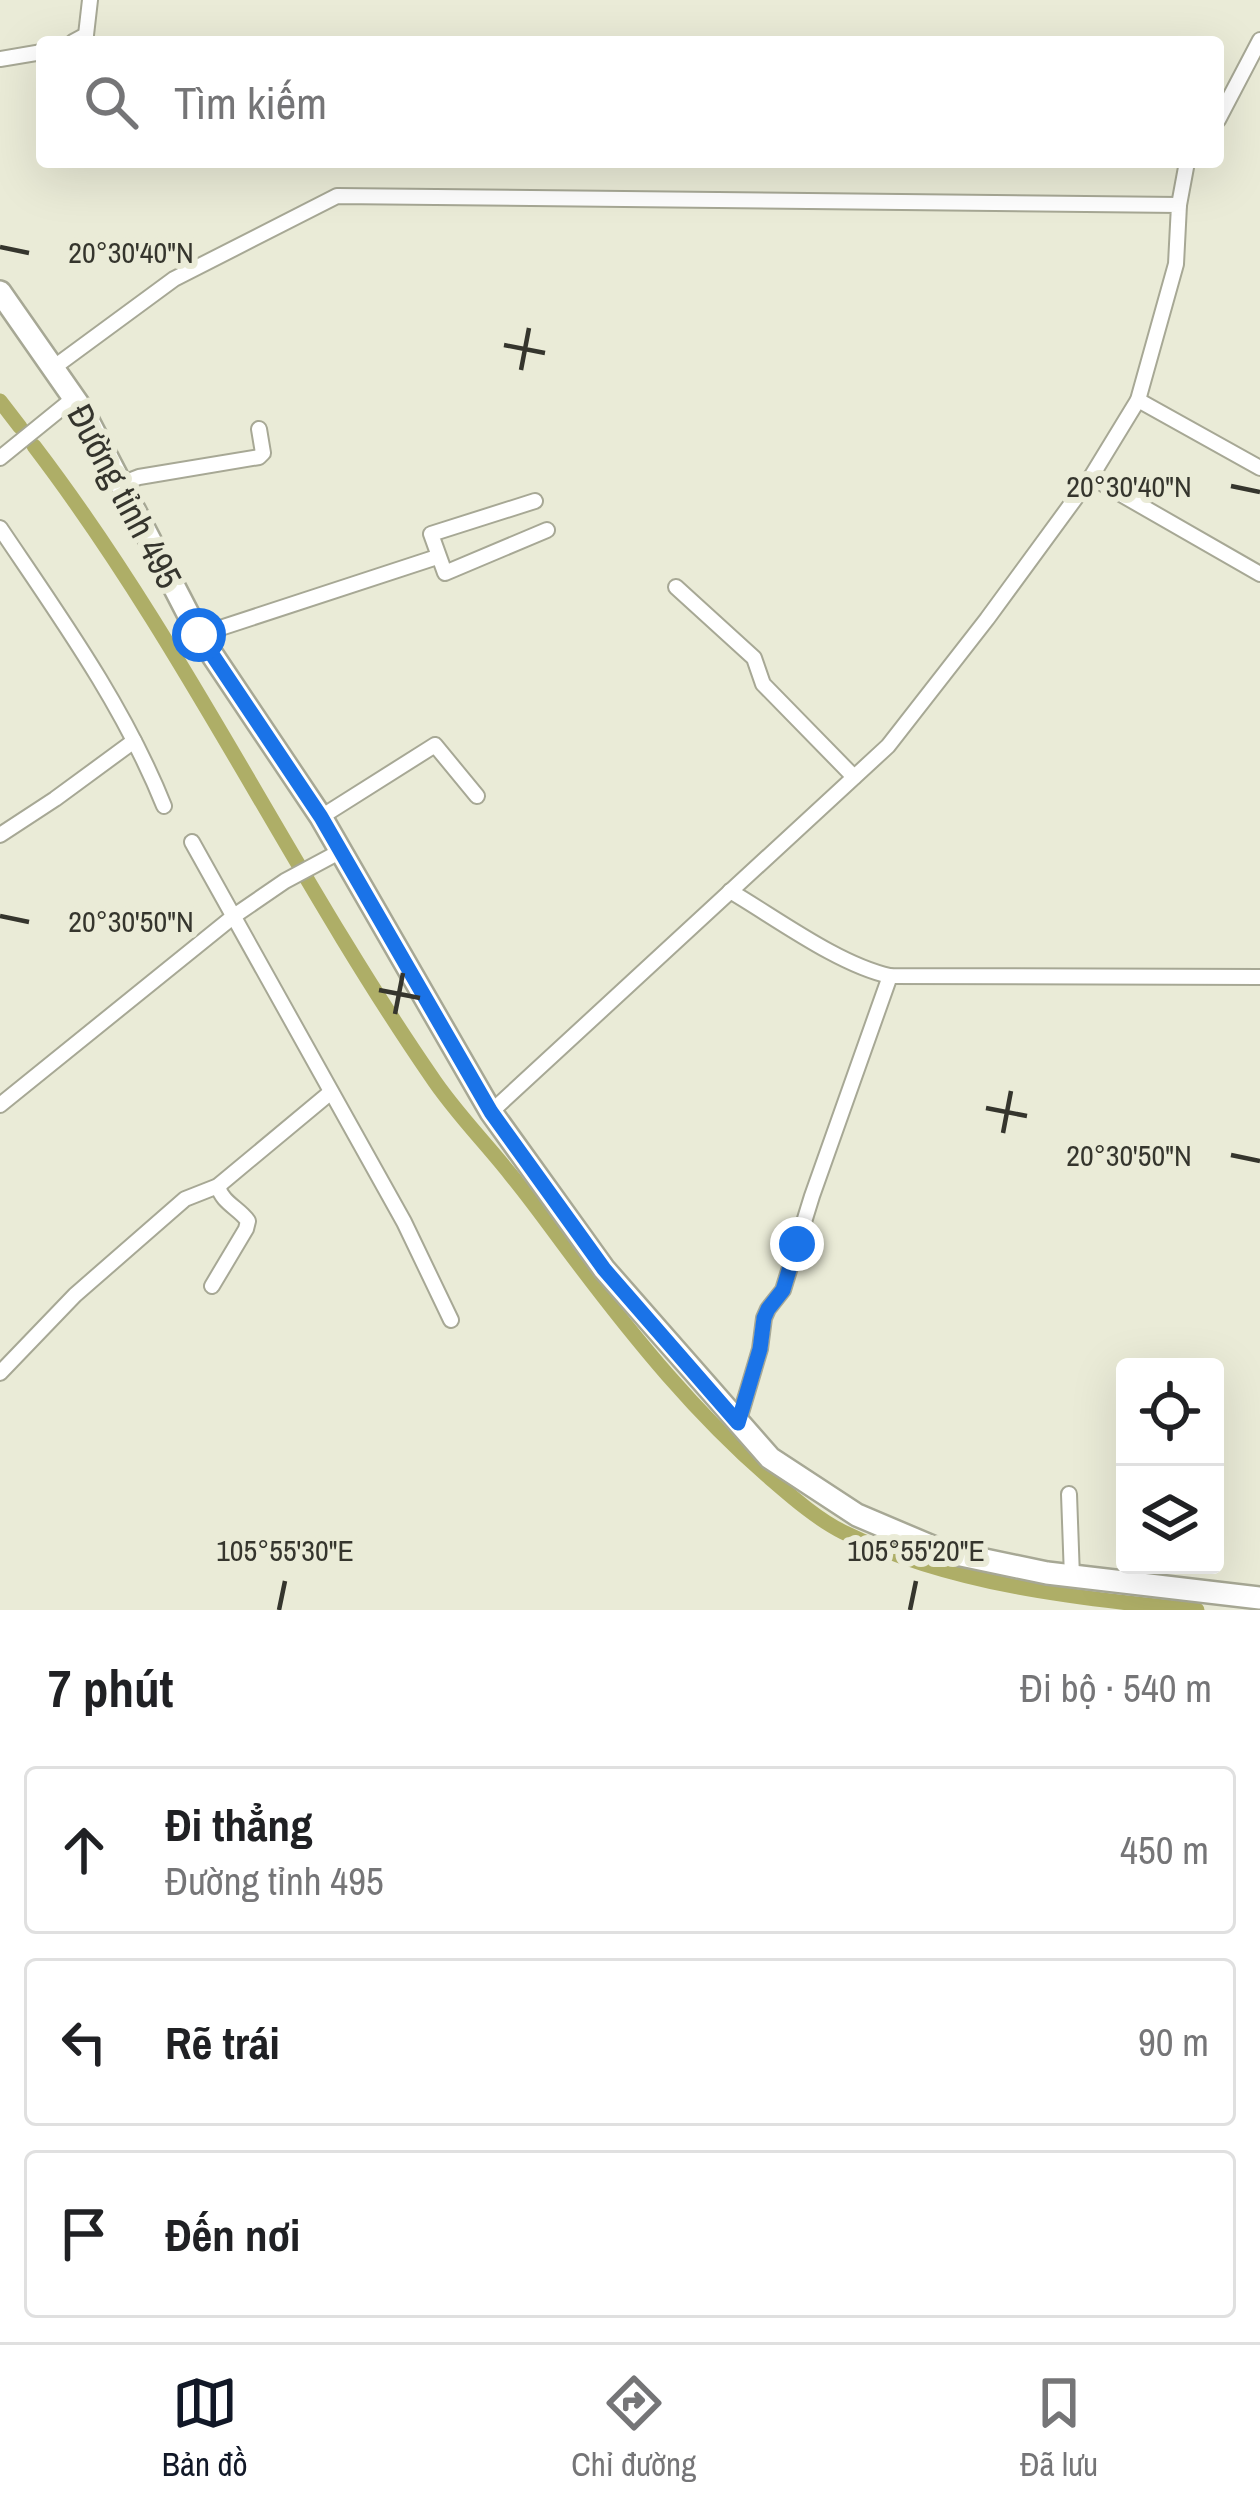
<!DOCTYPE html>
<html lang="vi">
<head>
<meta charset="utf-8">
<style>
	body { margin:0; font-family:"Archivo Narrow",sans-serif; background:#f6f6f6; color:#202124 }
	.controls { position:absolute; right:36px; bottom:36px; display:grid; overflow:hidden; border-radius:12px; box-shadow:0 12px 48px #0002 }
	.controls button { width:108px; height:108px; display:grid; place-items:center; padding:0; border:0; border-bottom:3px solid #e0e0e0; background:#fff; color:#202124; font:60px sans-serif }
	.stop { position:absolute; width:36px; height:36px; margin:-27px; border:9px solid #1a73e8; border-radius:50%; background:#fff }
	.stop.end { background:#1a73e8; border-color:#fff; box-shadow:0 3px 12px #0008 }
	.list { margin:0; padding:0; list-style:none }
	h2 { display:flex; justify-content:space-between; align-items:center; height:156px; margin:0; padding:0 48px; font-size:51px }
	h2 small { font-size:39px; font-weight:400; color:#757577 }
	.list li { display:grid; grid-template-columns:78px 1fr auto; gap:36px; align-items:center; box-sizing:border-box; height:168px; margin:0 24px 24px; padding:0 24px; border:3px solid #e0e0e0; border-radius:12px }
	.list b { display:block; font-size:45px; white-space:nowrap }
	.list p { margin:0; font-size:39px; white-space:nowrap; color:#757577 }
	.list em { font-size:39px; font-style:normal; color:#757577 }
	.icon { flex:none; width:66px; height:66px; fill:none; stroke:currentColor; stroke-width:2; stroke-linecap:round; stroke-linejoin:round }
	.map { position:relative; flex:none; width:1260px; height:1610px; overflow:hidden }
	.search { position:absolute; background:#fff; box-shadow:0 12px 48px #0002; left:36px; right:36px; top:36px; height:132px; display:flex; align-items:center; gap:30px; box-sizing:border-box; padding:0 42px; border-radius:12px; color:#757577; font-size:45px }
	.sheet { height:732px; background:#fff }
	nav { display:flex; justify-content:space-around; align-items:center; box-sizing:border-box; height:168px; border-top:3px solid #e0e0e0; background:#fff; font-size:33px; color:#757577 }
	nav a { display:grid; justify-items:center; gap:6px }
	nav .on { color:#111827 }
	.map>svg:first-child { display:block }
</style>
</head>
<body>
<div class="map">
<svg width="1260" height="1610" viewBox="0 0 1260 1610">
	<rect width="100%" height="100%" fill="#eaebd7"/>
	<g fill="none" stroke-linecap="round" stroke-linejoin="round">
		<!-- canal -->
		<g stroke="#aeae67" stroke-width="15">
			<polyline points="0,401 20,427"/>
			<path d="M 34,446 C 185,644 290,871 431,1076 C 454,1111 485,1142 511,1175 C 534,1203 555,1233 577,1262 C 636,1340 696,1414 770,1478 C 792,1497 817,1519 843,1532 C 951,1585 1079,1599 1197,1610"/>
		</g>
		<!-- street casing -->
		<g stroke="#a7a895" stroke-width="18">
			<g id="street">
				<polyline points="73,42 86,35 90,0"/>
				<polyline points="0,59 42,52"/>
				<polyline points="1218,120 1260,40"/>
				<polyline points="1179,205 1187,162"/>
				<polyline points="53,368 174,279 337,196 1179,205 1176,264 1138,400 1091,477 987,619 888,746 491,1112"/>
				<polyline points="1138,400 1260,468"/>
				<polyline points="0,458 74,398"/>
				<polyline points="1091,477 1260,574"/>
				<polyline points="121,484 139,477 259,457 263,453 259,429"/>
				<polyline points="535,501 431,534 445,573 547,530"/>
				<path d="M 0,528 C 60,617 124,706 164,806"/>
				<polyline points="676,587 754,658 763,684 854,777"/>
				<polyline points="199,635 437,557"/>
				<polyline points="321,817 435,745 477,796"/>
				<polyline points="0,835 55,799 134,741"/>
				<polyline points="192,842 404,1222 451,1320"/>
				<path d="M 730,891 C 776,918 839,965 890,976 L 1260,977"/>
				<polyline points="0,1105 234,916 285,881 341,851"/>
				<path d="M 212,1286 L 246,1229 L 248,1221 C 239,1208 222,1203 218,1186"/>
				<polyline points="0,1373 75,1295 185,1199 218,1186 331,1092"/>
				<polyline points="738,1423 760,1349 764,1318 768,1309 783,1290 812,1196 890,976"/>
				<polyline points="1069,1494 1072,1577"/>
			</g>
		</g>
		<!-- primary casing -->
		<g stroke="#a7a895" stroke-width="26">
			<polyline id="primary" points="0,292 83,411 199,635 321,817 491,1112 604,1269 770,1458 857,1515 942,1551 1047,1573 1260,1598"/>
		</g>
		<!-- street -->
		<use href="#street" stroke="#fff" stroke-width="14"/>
		<!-- primary -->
		<use href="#primary" stroke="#fff" stroke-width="21"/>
	</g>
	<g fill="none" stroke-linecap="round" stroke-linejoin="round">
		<!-- route -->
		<polyline stroke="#1a73e8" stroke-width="15" points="199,635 321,817 491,1112 604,1269 738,1423 760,1349 764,1318 768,1309 783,1290 797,1244"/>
	</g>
	<!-- ticks -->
	<path fill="none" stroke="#35352d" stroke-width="4.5" d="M 0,247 L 29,253M 504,345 L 545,353M 521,370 L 529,328M 1231,486 L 1260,492M 0,916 L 29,922M 379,990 L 420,998M 395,1014 L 403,973M 986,1108 L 1027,1116M 1003,1133 L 1011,1091M 1231,1155 L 1260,1161M 279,1610 L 285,1581M 910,1610 L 916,1581"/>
	<g text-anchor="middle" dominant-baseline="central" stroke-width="12" stroke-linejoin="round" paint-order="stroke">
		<!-- street labels -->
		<g font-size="36" fill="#35352d" stroke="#eaebd7">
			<text transform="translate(125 496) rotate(62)">Đường tỉnh 495</text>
		</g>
	</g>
	<g font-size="30" text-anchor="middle" fill="#35352d" stroke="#eaebd7" stroke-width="12" stroke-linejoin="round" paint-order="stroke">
		<text x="131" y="263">20°30'40"N</text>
		<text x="1129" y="497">20°30'40"N</text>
		<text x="131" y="932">20°30'50"N</text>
		<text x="1129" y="1166">20°30'50"N</text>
		<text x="285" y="1561">105°55'30"E</text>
		<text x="916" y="1561">105°55'20"E</text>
	</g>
</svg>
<div class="controls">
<button><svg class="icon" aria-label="locate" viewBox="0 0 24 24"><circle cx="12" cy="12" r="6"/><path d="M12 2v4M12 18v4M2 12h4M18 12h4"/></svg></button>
<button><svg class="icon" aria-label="layers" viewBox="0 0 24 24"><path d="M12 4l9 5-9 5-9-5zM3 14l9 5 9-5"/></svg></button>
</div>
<div class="stop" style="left:199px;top:635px"></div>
<div class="stop end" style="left:797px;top:1244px"></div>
<div class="search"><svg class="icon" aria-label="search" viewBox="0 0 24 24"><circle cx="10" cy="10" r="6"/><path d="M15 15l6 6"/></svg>Tìm kiếm</div>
</div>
<section class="sheet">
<h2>7 phút<small>Đi bộ · 540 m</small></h2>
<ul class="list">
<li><svg class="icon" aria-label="ahead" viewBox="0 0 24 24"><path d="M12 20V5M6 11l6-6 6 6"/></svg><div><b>Đi thẳng</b><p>Đường tỉnh 495</p></div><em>450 m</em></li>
<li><svg class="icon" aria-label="left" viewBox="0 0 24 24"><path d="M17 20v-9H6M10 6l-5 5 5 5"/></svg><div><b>Rẽ trái</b></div><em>90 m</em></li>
<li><svg class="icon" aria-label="arrive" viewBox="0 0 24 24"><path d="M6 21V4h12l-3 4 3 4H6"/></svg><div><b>Đến nơi</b></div></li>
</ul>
</section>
<nav>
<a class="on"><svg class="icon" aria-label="map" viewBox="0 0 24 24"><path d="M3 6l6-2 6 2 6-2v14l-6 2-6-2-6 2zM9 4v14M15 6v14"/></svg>Bản đồ</a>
<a><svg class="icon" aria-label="directions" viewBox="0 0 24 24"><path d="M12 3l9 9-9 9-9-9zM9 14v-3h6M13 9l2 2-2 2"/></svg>Chỉ đường</a>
<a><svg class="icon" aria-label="saved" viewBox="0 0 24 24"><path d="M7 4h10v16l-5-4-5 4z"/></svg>Đã lưu</a>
</nav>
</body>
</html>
